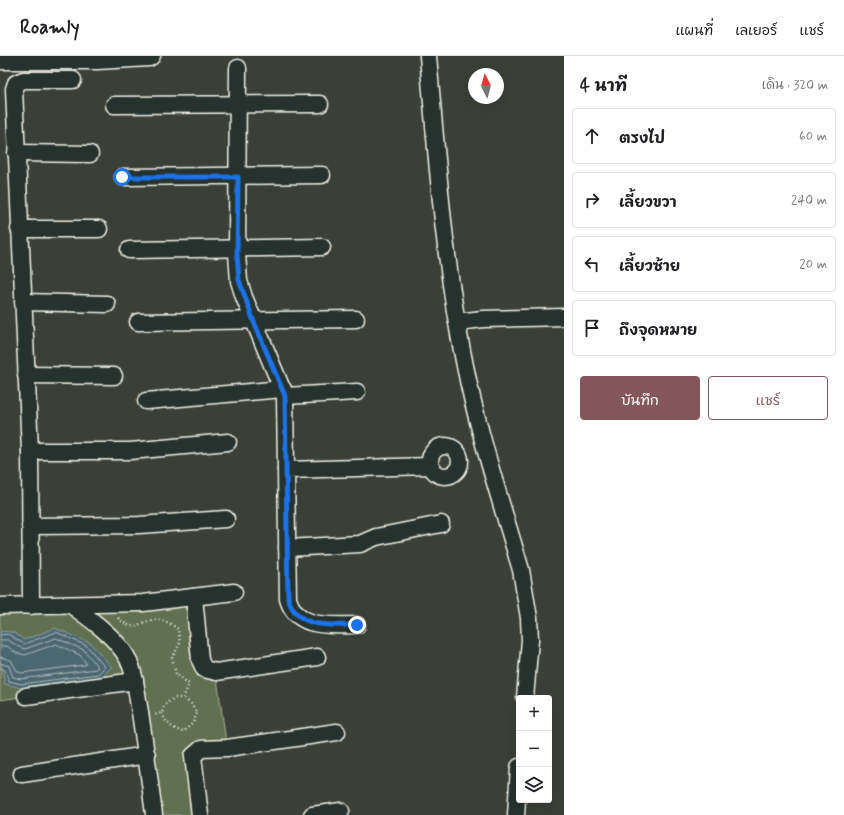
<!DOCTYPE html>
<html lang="th">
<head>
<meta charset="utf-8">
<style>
	body { margin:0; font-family:Mynerve,"Playpen Sans Thai",sans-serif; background:#f6f6f6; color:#202124 }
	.controls { position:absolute; right:12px; bottom:12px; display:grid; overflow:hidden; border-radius:4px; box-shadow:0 4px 16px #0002 }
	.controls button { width:36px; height:36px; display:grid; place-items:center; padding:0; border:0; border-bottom:1px solid #e0e0e0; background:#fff; color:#202124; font:20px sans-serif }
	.compass { position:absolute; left:468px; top:12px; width:36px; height:36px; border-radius:50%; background:#fff; box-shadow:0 4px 16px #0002; rotate:354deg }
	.stop { position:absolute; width:12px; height:12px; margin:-9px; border:3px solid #1a73e8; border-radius:50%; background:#fff }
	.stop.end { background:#1a73e8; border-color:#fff; box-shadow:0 1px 4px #0008 }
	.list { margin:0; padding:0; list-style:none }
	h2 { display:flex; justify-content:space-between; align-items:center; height:52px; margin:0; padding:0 16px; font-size:17px }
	h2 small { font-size:13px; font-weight:400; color:#757577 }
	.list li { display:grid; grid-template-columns:26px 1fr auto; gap:12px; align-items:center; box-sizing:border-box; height:56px; margin:0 8px 8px; padding:0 8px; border:1px solid #e0e0e0; border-radius:4px }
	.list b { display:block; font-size:15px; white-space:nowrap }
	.list em { font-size:13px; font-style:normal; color:#757577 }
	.actions { display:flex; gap:8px; padding:12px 16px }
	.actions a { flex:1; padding:9px 0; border:1px solid #84575d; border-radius:4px; text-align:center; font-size:14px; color:#84575d }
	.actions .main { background:#84575d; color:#fff }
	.icon { flex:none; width:22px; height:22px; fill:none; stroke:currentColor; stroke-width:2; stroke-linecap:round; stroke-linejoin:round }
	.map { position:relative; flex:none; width:564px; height:759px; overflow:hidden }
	header { display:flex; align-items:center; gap:24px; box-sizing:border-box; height:56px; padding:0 20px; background:#fff; border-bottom:1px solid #e0e0e0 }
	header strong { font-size:19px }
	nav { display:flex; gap:22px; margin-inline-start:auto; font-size:14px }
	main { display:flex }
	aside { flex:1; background:#fff }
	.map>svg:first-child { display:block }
</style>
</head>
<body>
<header>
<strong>Roamly</strong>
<nav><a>แผนที่</a><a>เลเยอร์</a><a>แชร์</a></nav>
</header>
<main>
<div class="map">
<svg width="564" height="759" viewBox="0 0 564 759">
	<rect width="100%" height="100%" fill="#3a4038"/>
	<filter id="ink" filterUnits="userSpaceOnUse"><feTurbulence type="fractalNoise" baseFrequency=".025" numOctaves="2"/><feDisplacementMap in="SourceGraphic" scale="8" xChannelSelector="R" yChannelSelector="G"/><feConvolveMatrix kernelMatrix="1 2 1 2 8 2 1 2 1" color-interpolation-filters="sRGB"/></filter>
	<g filter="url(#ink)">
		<!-- green -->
		<polygon fill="#606f51" stroke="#aab09c" points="194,541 203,618 216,616 227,692 194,697 206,759 154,759 134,625 0,644 0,558 31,550"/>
		<!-- water -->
		<path fill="#4b6771" stroke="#8f9ea1" d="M 55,572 L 90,587 L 112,611 L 100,622 L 21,632 L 5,628 L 0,602 L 0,576 C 11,574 16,577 24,584 Z"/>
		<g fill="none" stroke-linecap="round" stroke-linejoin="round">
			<!-- shore -->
			<g stroke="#b0bab8" stroke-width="1">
				<polyline points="0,579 8,578 24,588 56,576 87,590 105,611 98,618 21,628 9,625 5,614 0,612"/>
				<polyline points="0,584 8,584 19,591 25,593 56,582 84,594 98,611 96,613 21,623 13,621 9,610 0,607"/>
				<polyline points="0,590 7,590 16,597 25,599 56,588 80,599 86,607 85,609 21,617 17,615 11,604 0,601"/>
			</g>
			<!-- street casing -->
			<g stroke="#f4f1e8" stroke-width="19">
				<g id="street">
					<path d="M 428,0 C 437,103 444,208 465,310 C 479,379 501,446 521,514 L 529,562 L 530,584 L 525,642"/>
					<polyline points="0,5 97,5 149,2 152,0"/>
					<polyline points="238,12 237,198 239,225 244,241 285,340 286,414"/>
					<polyline points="114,49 320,48"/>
					<polyline points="16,97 90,98"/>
					<polyline points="123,121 322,119"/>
					<polyline points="19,173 99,173"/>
					<polyline points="129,194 322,191"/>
					<polyline points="23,246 107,248"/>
					<polyline points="138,266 356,263"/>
					<polyline points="457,266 483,263 564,261"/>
					<polyline points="26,319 114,320"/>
					<polyline points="285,340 357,336"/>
					<polyline points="146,345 283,333"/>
					<circle cx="445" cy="405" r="15"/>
					<polyline points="30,395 130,395 228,386"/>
					<polyline points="30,470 139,469 226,463"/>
					<polyline points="287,492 360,488 376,481 441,468"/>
					<polyline points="194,541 200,604 204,613 216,616 317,601"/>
					<path d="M 71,549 C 90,563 109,576 123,595 C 136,612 136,637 140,656 C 145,691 150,725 154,759"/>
					<polyline points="0,550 143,547 234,536"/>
					<polyline points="31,550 30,395 14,33 16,27 23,24 73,24"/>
					<path d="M 357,569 C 331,569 297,574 288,543 L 286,414 L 430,410"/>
					<polyline points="26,640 135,625"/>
					<polyline points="22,718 147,699"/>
					<polyline points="200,759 193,700 201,693 227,692 337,676"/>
					<polyline points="312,759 341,755"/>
					<polyline points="516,759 519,711"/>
				</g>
			</g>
			<!-- path -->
			<g stroke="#f4f1e8" stroke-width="2.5" stroke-dasharray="1 3" stroke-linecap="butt">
				<path d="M 118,562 C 135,577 135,567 152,564 C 162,562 171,568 178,573 L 180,587 L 172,602 L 176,618 L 189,628 L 183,642 L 174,642 L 164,649 L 162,657 L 153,659"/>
				<path d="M 162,657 C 166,668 172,672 183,676 L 193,667 L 197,657 L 191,648 L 183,642"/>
			</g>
			<!-- street -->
			<use href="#street" stroke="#26332d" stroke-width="16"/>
		</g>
	</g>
	<g fill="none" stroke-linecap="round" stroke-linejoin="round" filter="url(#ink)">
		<!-- route -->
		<path stroke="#1a73e8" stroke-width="5" d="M 122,121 L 238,121 L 237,198 L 239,224 L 254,266 L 285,340 L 288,542 C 297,574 331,569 357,569"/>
	</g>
</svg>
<div class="controls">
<button>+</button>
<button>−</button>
<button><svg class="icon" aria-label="layers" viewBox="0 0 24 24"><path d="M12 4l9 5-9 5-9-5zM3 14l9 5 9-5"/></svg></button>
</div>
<svg class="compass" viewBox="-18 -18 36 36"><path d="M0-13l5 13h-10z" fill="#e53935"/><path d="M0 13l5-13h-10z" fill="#757577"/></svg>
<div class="stop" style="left:122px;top:121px"></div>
<div class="stop end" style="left:357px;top:569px"></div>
</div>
<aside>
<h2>4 นาที<small>เดิน · 320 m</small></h2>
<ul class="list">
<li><svg class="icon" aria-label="ahead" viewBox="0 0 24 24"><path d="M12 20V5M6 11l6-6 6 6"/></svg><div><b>ตรงไป</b></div><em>60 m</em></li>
<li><svg class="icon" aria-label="right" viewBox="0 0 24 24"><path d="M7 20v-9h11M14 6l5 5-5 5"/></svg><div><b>เลี้ยวขวา</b></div><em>240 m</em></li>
<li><svg class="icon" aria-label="left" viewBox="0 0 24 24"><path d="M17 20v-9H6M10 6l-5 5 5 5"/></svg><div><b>เลี้ยวซ้าย</b></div><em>20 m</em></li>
<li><svg class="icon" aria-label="arrive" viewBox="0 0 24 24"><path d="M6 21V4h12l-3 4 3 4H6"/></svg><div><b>ถึงจุดหมาย</b></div></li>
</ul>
<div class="actions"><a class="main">บันทึก</a><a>แชร์</a></div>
</aside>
</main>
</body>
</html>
